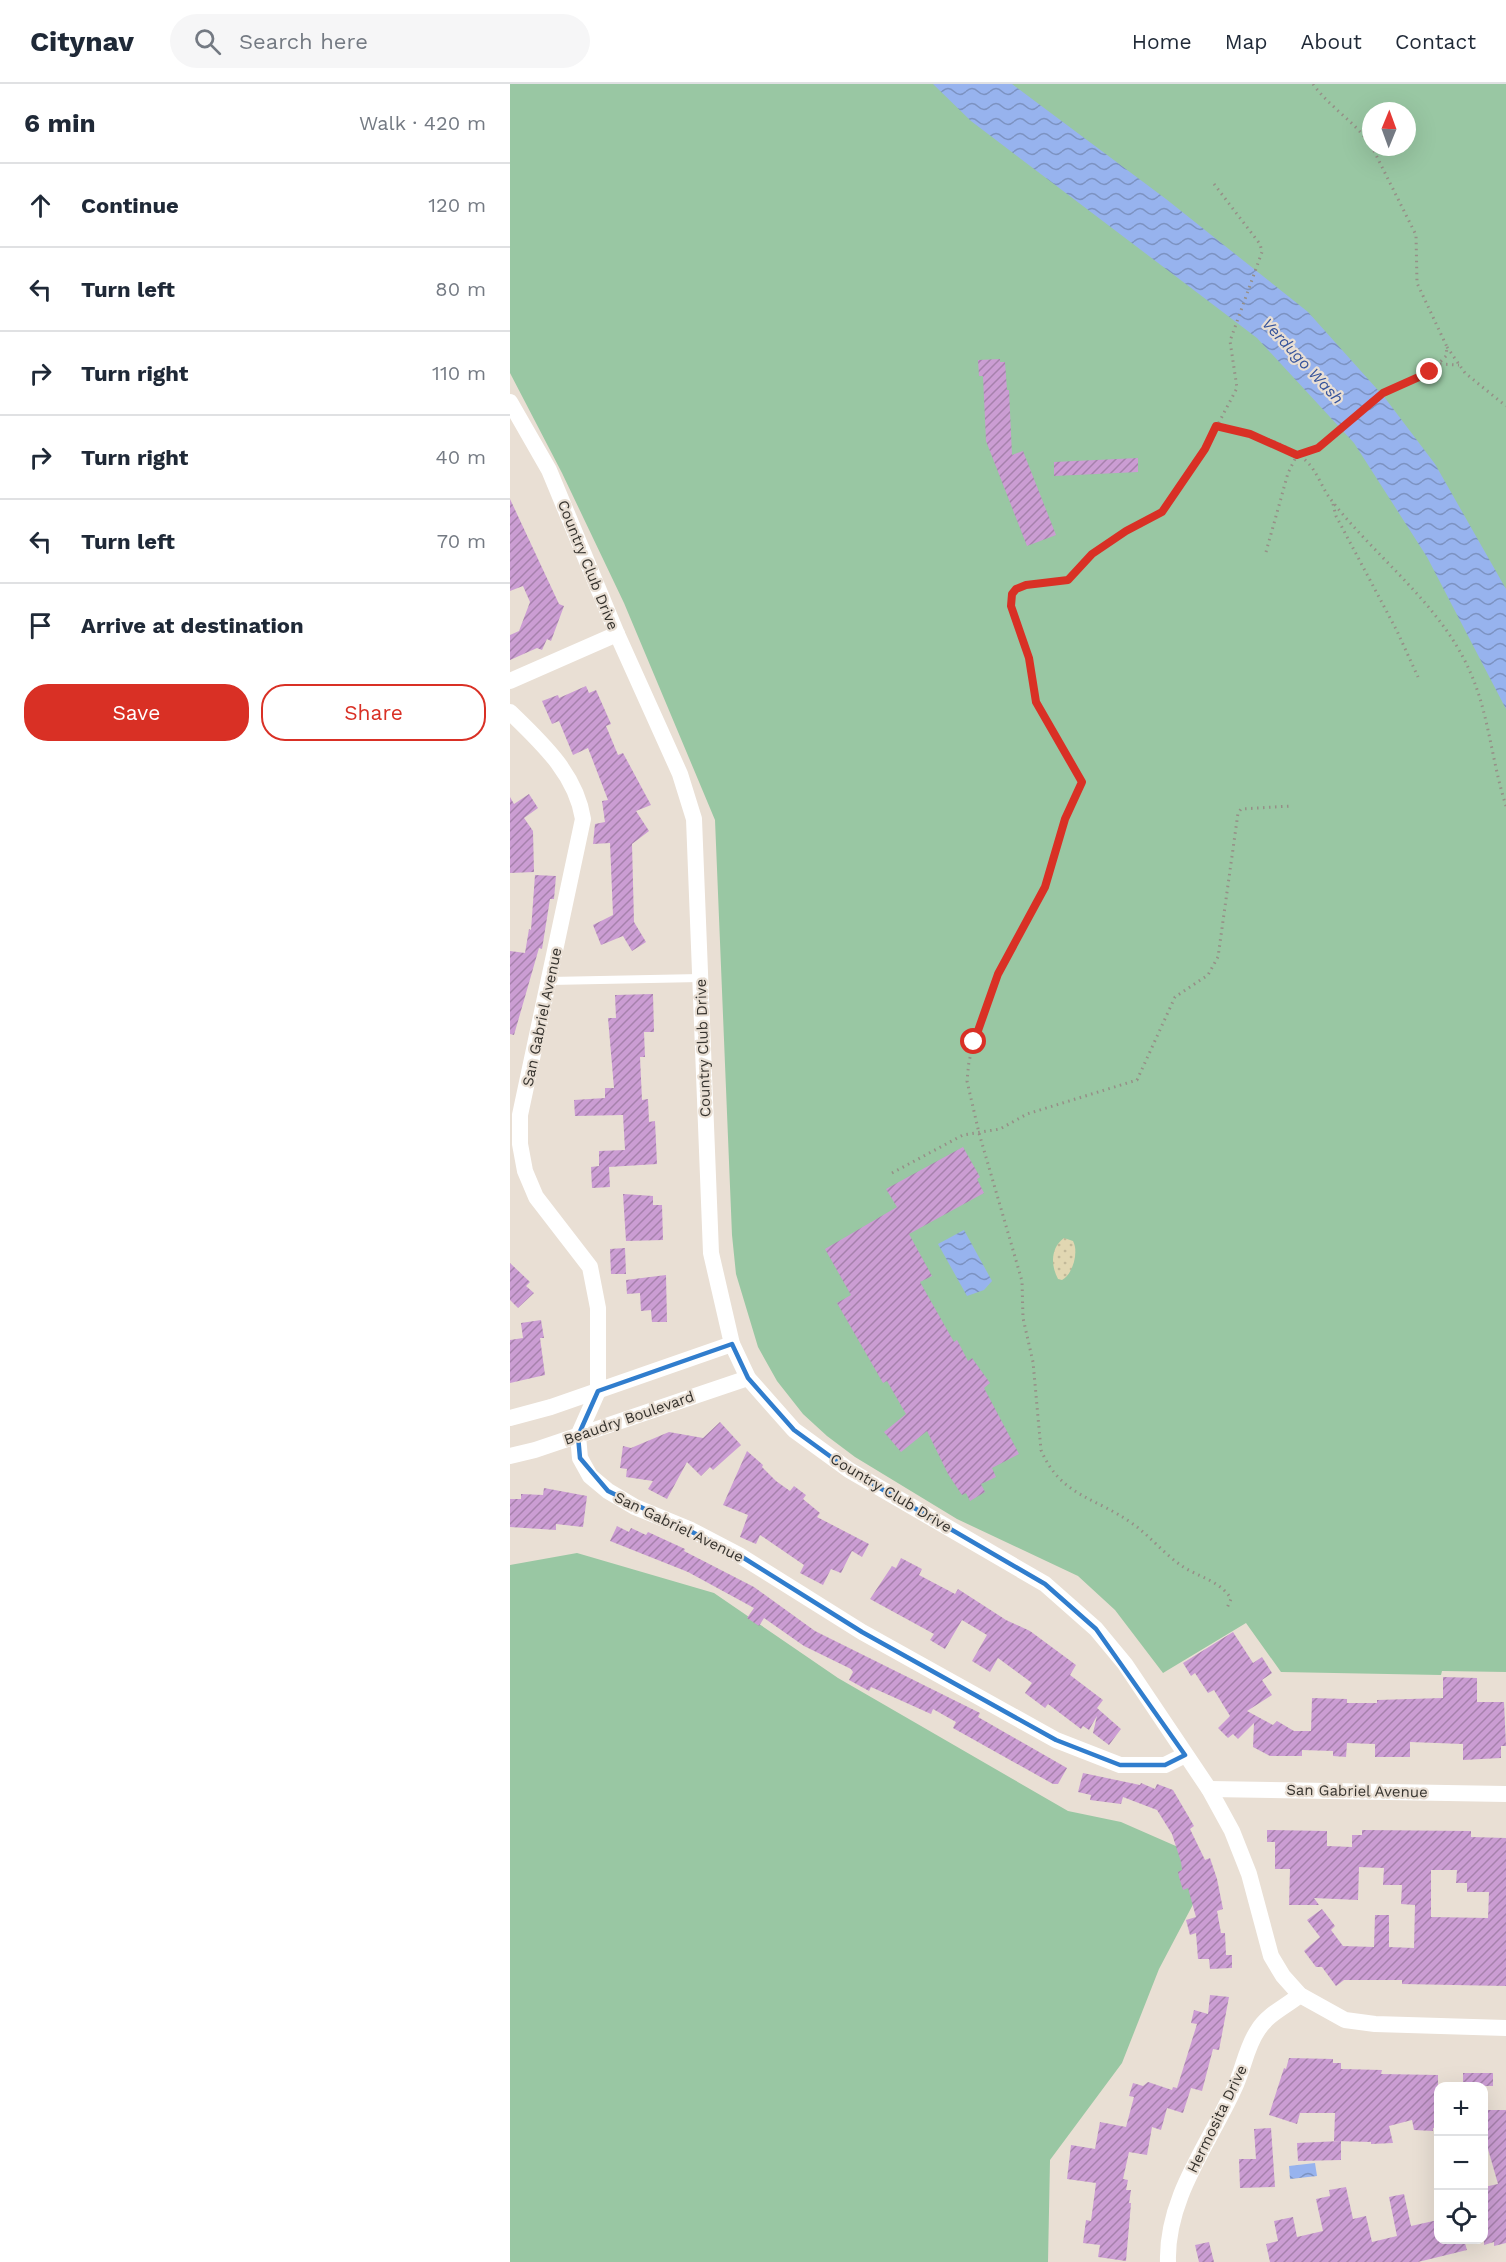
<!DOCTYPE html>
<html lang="en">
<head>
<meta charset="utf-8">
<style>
	body { margin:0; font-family:"Work Sans",sans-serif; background:#f6f6f7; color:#1f2937 }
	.controls { position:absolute; right:18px; bottom:18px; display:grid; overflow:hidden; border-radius:12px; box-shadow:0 6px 24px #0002 }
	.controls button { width:54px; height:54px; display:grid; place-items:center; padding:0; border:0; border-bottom:2px solid #e0e1e3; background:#fff; color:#1f2937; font:30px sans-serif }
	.compass { position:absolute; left:852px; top:18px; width:54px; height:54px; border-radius:50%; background:#fff; box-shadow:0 6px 24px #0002; rotate:1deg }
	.stop { position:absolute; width:18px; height:18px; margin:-14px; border:4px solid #d93025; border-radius:50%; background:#fff }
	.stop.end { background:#d93025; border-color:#fff; box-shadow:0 2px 6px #0008 }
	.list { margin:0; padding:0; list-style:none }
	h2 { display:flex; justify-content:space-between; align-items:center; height:78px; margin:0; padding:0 24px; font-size:26px }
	h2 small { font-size:20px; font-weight:400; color:#747a83 }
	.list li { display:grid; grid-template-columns:39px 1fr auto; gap:18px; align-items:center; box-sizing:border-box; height:84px; padding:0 24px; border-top:2px solid #e0e1e3 }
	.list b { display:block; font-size:22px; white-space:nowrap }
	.list em { font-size:20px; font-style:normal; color:#747a83 }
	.actions { display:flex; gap:12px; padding:18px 24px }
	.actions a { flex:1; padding:14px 0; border:2px solid #d93025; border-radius:24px; text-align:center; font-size:21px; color:#d93025 }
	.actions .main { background:#d93025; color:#fff }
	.icon { flex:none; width:33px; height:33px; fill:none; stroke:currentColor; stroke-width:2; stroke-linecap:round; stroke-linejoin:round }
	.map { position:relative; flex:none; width:996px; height:2178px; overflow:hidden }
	header { display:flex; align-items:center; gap:36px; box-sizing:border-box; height:84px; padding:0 30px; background:#fff; border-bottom:2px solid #e0e1e3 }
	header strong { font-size:28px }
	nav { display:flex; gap:33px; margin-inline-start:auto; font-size:21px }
	.search { width:420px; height:54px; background:#f6f6f7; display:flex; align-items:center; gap:15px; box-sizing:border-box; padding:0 21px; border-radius:33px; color:#747a83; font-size:22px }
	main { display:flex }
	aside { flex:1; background:#fff }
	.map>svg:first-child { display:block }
</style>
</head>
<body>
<header>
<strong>Citynav</strong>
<div class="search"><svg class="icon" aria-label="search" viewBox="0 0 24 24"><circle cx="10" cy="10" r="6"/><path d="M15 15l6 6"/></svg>Search here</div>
<nav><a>Home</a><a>Map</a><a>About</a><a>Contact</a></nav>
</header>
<main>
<aside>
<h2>6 min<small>Walk · 420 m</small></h2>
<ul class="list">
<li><svg class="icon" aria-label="ahead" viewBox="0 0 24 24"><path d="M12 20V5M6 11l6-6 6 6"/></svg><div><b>Continue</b></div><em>120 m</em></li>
<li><svg class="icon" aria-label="left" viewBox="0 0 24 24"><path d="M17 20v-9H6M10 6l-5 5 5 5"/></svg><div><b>Turn left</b></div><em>80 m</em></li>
<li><svg class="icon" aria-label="right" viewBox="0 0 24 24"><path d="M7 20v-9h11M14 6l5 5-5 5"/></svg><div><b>Turn right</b></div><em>110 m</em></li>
<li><svg class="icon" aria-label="right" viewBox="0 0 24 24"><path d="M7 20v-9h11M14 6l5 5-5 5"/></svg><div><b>Turn right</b></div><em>40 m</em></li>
<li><svg class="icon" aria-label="left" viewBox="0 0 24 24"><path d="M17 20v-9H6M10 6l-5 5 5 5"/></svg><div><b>Turn left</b></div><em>70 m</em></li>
<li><svg class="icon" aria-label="arrive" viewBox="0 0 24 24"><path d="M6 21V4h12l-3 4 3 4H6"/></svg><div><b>Arrive at destination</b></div></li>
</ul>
<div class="actions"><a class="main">Save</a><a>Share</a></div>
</aside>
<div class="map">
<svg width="996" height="2178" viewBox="0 0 996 2178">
	<defs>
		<pattern id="sand-dots" width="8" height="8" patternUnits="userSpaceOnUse" patternTransform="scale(1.5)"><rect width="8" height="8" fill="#e1d7b2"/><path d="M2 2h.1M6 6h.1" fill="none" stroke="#c2b999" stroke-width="1.8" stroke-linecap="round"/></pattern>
		<pattern id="water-waves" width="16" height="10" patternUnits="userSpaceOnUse" patternTransform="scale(1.5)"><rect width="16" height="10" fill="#97b3ee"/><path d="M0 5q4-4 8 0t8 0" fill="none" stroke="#7c92c1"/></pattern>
		<pattern id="building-hatch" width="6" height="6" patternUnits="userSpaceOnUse" patternTransform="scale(1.5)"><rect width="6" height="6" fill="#cb9dd3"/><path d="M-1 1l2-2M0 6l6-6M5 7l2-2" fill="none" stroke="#a681ac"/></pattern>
	</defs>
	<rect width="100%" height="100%" fill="#e9dfd4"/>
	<!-- grass -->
	<g fill="#99c7a3" fill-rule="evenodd">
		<path d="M 0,0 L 996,0 L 996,1588 L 932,1587 L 931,1591 L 771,1588 L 736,1539 L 653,1589 L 605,1526 L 568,1492 L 447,1435 L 345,1373 L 317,1352 L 293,1330 L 267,1297 L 248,1263 L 226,1190 L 222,1151 L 205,736 L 114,519 L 52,389 L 0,289 ZM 861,27 L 897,27 L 897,63 L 861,63 Z"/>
		<polygon points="67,1469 204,1509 328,1594 558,1727 611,1738 668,1763 689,1809 649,1885 612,1979 540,2076 538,2178 0,2178 0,1481"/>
	</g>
	<!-- sand -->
	<path fill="url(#sand-dots)" d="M 554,1154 L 563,1157 C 569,1168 563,1190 552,1196 L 548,1195 C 541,1182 540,1164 554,1154 Z"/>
	<!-- water -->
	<g fill="url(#water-waves)">
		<polygon points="423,0 502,0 656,115 798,228 875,314 925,380 996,505 996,625 917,473 844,359 747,254 461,37"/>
		<polygon points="454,1146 482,1197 474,1206 457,1212 428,1160"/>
		<polygon points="805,2079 807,2092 780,2095 779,2082"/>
	</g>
	<!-- building -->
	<g fill="url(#building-hatch)" fill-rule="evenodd">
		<polygon points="490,275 490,278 495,278 497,306 499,306 502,371 513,367 546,451 517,462 476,357 473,292 469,292 468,276"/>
		<polygon points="628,374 628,388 544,392 544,378"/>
		<polygon points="0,415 49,520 54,522 41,557 37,555 32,566 27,564 0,576 0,551 9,547 20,518 13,502 0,507"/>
		<polygon points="76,602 79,609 86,606 101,640 96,642 108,671 113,669 141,721 126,727 139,747 122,760 124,838 136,858 122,867 113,852 91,861 83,841 103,831 100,759 83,760 85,740 95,738 92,717 98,716 78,664 63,671 49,637 42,640 32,617 48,611 49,614"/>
		<polygon points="19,710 28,724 14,734 23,747 24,788 0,789 0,713 4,720"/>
		<polygon points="25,791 46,792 44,815 40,815 32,865 29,864 4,951 0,950 0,867 15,869 19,845 21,846"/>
		<polygon points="143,910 144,948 134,948 135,973 130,973 132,1016 138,1015 139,1038 145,1037 147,1080 99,1083 100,1103 82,1104 81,1083 89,1082 89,1067 115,1066 113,1031 65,1032 64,1016 95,1014 95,1004 104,1004 98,934 106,934 105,911"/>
		<polygon points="453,1063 470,1093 467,1095 474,1109 399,1150 422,1192 410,1198 444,1258 447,1256 458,1277 462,1274 480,1299 474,1304 509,1370 482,1384 486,1393 471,1400 475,1408 460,1417 456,1409 452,1411 438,1390 417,1347 391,1368 374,1348 396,1330 377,1297 373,1299 327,1219 341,1211 315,1165 387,1123 376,1105"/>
		<polygon points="113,1110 143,1112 143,1121 152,1121 153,1156 116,1157"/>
		<polygon points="115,1164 116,1190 101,1190 100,1165"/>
		<polygon points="0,1179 20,1198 16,1202 24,1209 8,1224 0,1216"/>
		<polygon points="156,1191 157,1238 142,1238 141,1226 131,1227 130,1209 117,1210 116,1196"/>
		<polygon points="31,1236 34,1254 30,1254 35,1291 0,1299 0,1256 13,1254 11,1239"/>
		<polygon points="210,1338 231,1361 203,1386 200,1383 191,1392 177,1378 157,1415 138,1405 143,1397 116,1393 117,1385 110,1384 113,1362 121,1364 159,1348 193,1354"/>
		<polygon points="237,1367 253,1381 252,1383 266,1397 280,1407 284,1402 296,1411 293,1415 310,1429 307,1433 359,1460 352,1473 342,1467 331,1489 321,1485 313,1501 290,1489 294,1481 250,1451 246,1460 230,1453 238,1431 213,1421"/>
		<polygon points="34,1404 77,1412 73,1443 46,1440 46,1446 0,1443 0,1415 11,1415 11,1410 33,1411"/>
		<polygon points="107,1442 119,1448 121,1444 136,1451 138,1448 175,1465 174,1467 244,1503 305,1547 470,1629 468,1633 557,1684 548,1700 543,1700 443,1644 446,1638 423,1625 421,1630 361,1603 359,1607 339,1596 343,1588 341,1585 294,1562 254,1534 249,1542 237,1534 244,1524 178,1488 100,1457"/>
		<polygon points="391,1474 412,1485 409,1491 445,1510 448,1505 496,1536 520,1547 566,1581 560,1591 593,1616 587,1624 611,1645 599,1661 583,1649 587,1632 579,1646 573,1642 571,1645 538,1620 535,1624 515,1609 522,1599 488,1574 480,1588 462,1577 477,1551 452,1536 435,1565 420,1556 424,1550 360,1515 382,1482 386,1484"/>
		<polygon points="723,1548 743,1579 752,1573 762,1589 752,1596 762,1611 737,1627 763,1641 767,1637 784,1647 801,1647 802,1614 837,1615 837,1619 867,1619 867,1616 933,1614 933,1593 967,1594 967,1618 994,1618 996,1662 991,1662 991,1674 953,1676 953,1660 900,1658 900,1673 865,1673 865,1660 837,1659 836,1673 823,1672 823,1667 792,1666 792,1672 760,1672 743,1663 744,1639 728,1655 723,1650 718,1654 708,1644 720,1632 704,1606 698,1609 685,1589 681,1592 673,1579"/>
		<polygon points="573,1689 630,1701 631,1699 645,1705 647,1700 663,1706 684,1742 680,1745 695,1776 700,1774 707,1795 713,1825 707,1827 711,1849 715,1849 716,1871 722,1871 722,1884 700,1885 699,1875 688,1875 686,1849 680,1851 676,1836 686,1833 678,1804 673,1806 669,1793 668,1788 672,1786 671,1778 662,1750 647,1726 613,1713 611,1720 580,1716 581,1711 568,1708"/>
		<path d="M 757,1746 L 817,1747 L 817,1762 L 842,1763 L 842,1751 L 852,1751 L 852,1746 L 961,1747 L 961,1753 L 996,1754 L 996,1902 L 892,1900 L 892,1896 L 834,1896 L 826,1902 L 812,1883 L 806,1883 L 794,1867 L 810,1853 L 797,1836 L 812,1825 L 825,1842 L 821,1846 L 833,1862 L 864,1863 L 865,1831 L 879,1831 L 879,1863 L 904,1864 L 905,1821 L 891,1820 L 892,1801 L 873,1801 L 874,1784 L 849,1783 L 848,1816 L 804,1814 L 809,1821 L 779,1821 L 780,1785 L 765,1785 L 765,1758 L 757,1758 ZM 921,1786 L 947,1786 L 946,1799 L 957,1799 L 957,1808 L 979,1808 L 978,1834 L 921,1833 Z"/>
		<polygon points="700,1911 719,1913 709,1966 703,1965 692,2007 681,2004 673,2029 657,2024 651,2046 642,2043 637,2071 619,2068 613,2095 618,2096 616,2106 621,2106 619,2119 621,2119 616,2177 588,2173 590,2161 573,2159 576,2136 581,2137 586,2099 557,2095 561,2061 585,2065 590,2038 616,2043 624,2013 619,2012 623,1999 633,2002 638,1998 662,2006 663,2003 667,2004 687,1940 681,1939 684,1926 698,1930"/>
		<polygon points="779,1974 823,1975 823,1979 831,1979 831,1985 872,1986 871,1990 928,1991 928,2044 923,2044 923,2047 904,2046 902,2036 879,2042 883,2059 861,2060 861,2058 824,2057 825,2029 790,2029 787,2040 759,2031 774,1984 776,1985"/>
		<rect x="953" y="1989" width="30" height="13"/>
		<polygon points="974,2026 996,2026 996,2159 984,2162 984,2158 974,2161 974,2103 988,2100 974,2051"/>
		<polygon points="761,2044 765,2103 730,2104 729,2075 746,2075 744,2045"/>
		<polygon points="831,2057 831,2076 788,2077 787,2059"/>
		<polygon points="836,2103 843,2135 856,2132 862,2158 887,2152 879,2113 894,2110 901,2142 928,2136 928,2156 954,2156 957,2166 908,2178 760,2178 756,2160 768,2157 764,2137 783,2133 787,2153 813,2147 806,2115 820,2112 819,2106"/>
		<polygon points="699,2158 704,2178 689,2178 685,2161"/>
	</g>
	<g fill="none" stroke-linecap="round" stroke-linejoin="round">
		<!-- path -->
		<g stroke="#968f87" stroke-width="3" stroke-dasharray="1.5 4.5" stroke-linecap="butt">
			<path d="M 803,0 C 820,24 845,37 861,62"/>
			<path d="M 704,100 L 750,160 L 752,168 L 720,257 L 727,304 L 695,365 L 652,428 L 616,447 L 582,470 L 558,496 L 516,501 L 506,505 L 502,510 L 501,522 L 519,574 L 526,618 L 572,698 L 555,735 L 535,803 L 492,880 L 477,917 L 459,977 L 457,997 L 469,1049 L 512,1197 L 513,1234 L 523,1278 L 531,1366 C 551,1413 586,1413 623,1440 C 640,1452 654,1470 672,1482 C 688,1493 711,1497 721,1515 L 717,1524"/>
			<polyline points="937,263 955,289 996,322"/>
			<polyline points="930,280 949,281"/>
			<path d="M 706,342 C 735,348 771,355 795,376 C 807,386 812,405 822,417 C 867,475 932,521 961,590 C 979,631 982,679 996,722"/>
			<polyline points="823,420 826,432 887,547 908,593"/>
			<polyline points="756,468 778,389 787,371 808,364 873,309 920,288 936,272 937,263 907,199 906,151 862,63"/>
			<polyline points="382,1089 453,1051 490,1045 517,1030 627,996 665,913 698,891 708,873 728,729 731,725 781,722"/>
		</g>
		<!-- lane -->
		<polyline stroke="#fff" stroke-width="8" points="40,897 190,894"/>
		<!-- street -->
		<g stroke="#fff" stroke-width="16">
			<polyline points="0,318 39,386 107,550 170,690 184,735 201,1169 222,1260 238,1294 284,1346 339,1386 535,1500 586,1545 615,1580 699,1705 722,1747 739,1790 761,1872 773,1892 790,1911 835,1936 865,1940 996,1944"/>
			<polyline points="0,597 107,550"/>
			<path d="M 0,628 C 32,659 66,690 73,735 L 10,1031 L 10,1060 L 15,1087 L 26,1113 L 80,1183 L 88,1224 L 88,1307 L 68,1352 L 70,1374 L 80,1392 L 98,1407 L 125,1423 L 181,1446 L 229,1471 L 352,1548 L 546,1656 L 610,1681 L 655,1681 L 675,1671"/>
			<polyline points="0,1334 41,1323 222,1260"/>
			<polyline points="0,1372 25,1366 238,1294"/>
			<polyline points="699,1705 996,1710"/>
			<path d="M 658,2178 C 656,2114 699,2060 724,2005 C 733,1987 736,1963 748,1946 C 758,1930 775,1923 790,1911"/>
		</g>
	</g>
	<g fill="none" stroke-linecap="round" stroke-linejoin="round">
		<!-- route -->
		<polyline stroke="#d93025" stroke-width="8" points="464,958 488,890 535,803 555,735 572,698 526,618 519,574 501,522 502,510 506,505 516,501 558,496 582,470 616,447 652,428 695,365 706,342 740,350 787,371 808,364 873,309 920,288"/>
	</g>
	<!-- marked area -->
	<path fill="none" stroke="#307dcd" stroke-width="4.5" stroke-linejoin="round" d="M 222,1260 L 238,1294 L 284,1346 L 339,1386 L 535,1500 L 586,1545 L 675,1671 L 655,1681 L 610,1681 L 546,1656 L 352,1548 L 229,1471 L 98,1407 L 70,1374 L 68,1352 L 88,1307 Z"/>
	<g text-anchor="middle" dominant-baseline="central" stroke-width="4.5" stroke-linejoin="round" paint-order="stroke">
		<!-- street labels -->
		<g font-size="15" fill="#36332e" stroke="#e9dfd4">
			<text transform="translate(78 481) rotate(68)">Country Club Drive</text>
			<text transform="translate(32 933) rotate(-78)">San Gabriel Avenue</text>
			<text transform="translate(193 964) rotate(-92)">Country Club Drive</text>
			<text transform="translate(119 1334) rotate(-19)">Beaudry Boulevard</text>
			<text transform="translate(381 1409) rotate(31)">Country Club Drive</text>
			<text transform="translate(169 1443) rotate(26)">San Gabriel Avenue</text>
			<text transform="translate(847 1707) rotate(1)">San Gabriel Avenue</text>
			<text transform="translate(707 2035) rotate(-64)">Hermosita Drive</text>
		</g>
		<!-- water labels -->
		<g font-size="16" font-style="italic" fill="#35539b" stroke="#e9dfd4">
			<text transform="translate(793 277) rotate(47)">Verdugo Wash</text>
		</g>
	</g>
</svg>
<div class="controls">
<button>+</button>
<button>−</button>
<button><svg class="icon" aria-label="locate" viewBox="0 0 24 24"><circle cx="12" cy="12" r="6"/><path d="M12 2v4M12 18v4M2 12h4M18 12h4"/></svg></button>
</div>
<svg class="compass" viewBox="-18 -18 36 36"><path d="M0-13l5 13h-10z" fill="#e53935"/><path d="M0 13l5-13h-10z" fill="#747a83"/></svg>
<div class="stop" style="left:464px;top:958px"></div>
<div class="stop end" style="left:920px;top:288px"></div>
</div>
</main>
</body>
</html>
